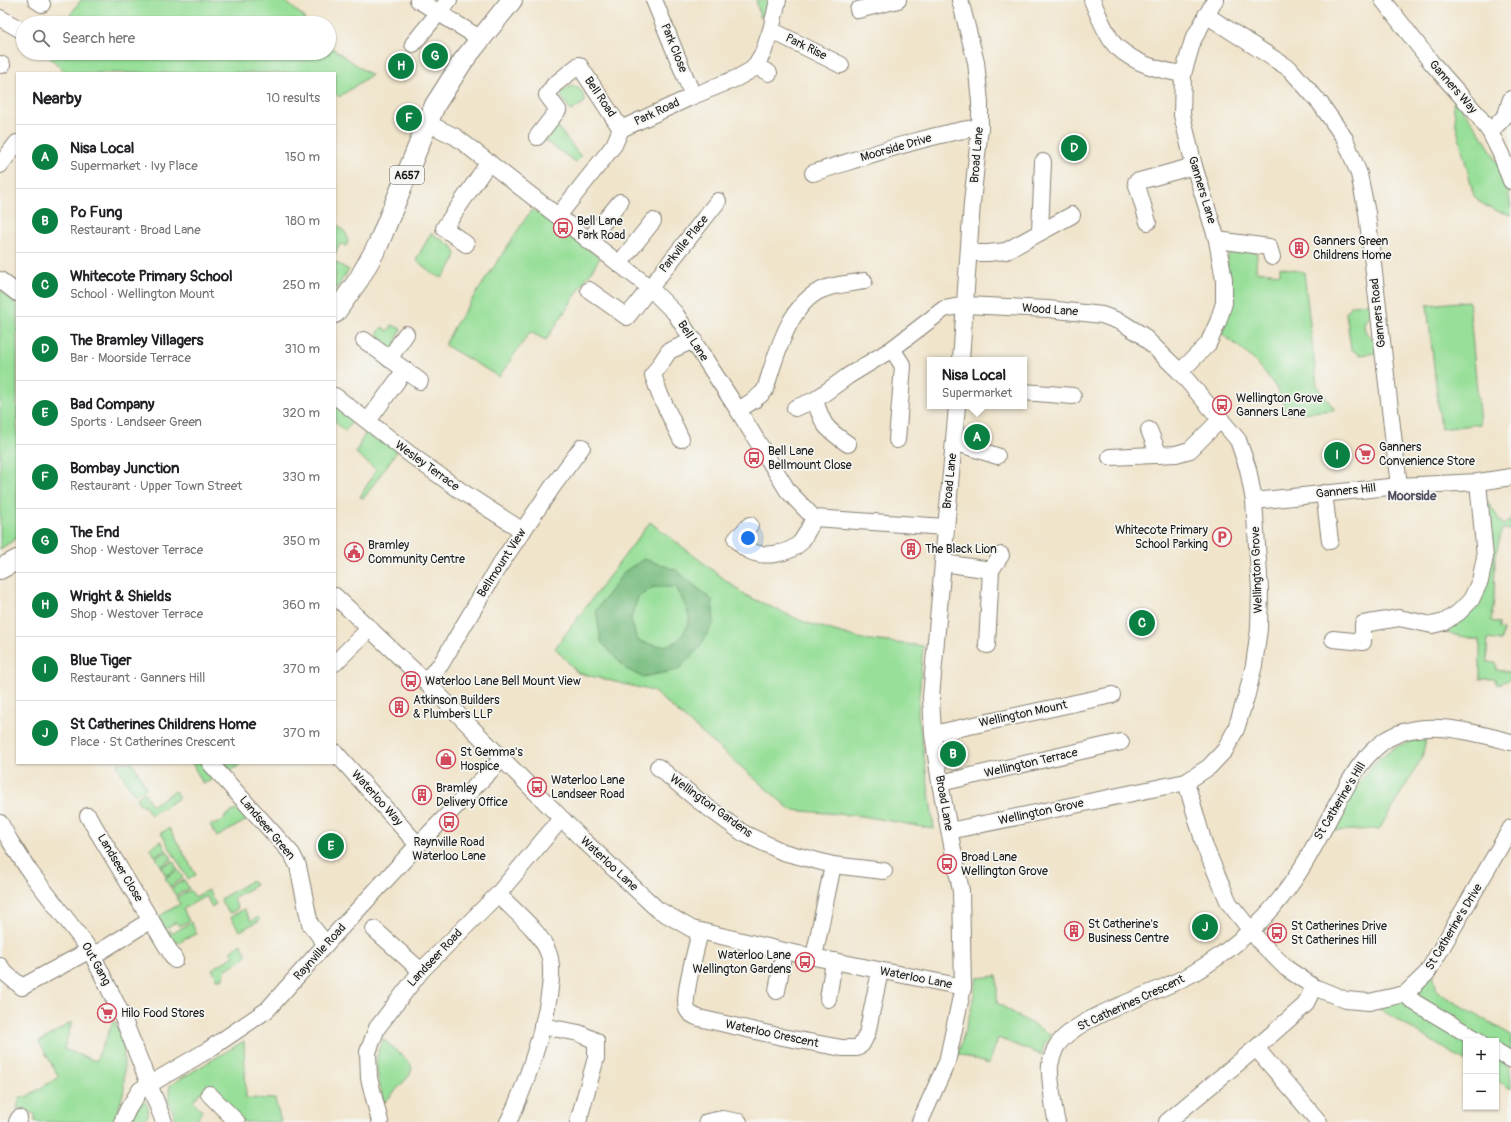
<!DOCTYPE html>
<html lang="en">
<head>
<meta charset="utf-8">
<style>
	body { margin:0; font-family:Pangolin,sans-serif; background:#f2f2f2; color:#202124 }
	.controls { position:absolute; right:12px; bottom:12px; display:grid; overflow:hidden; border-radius:0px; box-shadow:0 1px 3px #0004 }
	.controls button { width:36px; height:36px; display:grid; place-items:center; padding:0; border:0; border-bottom:1px solid #e0e0e0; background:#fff; color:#202124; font:20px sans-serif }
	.you { position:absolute; left:748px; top:538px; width:14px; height:14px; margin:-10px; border:3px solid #fff; border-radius:50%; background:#1a73e8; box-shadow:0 0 0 6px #1a73e833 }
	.badge { display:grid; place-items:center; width:26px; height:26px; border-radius:50%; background:#0b8043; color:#fff; font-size:13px; font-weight:700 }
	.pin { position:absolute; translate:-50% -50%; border:2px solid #fff; box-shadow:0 1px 4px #0006 }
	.popup { position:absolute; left:927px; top:357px; width:100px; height:52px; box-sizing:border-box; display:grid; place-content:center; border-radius:0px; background:#fff; filter:drop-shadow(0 1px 3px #0005); font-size:13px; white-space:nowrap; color:#757577 }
	.popup b { font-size:15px; color:#202124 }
	.popup::after { content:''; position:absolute; left:50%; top:100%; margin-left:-8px; border:8px solid transparent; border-top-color:#fff }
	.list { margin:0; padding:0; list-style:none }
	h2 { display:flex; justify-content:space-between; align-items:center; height:52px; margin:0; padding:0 16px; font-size:17px }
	h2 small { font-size:13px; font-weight:400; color:#757577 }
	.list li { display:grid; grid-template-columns:26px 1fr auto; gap:12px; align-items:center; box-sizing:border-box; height:64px; padding:0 16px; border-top:1px solid #e0e0e0 }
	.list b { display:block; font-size:15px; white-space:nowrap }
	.list p { margin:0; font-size:13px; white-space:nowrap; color:#757577 }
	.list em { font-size:13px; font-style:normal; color:#757577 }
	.icon { flex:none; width:22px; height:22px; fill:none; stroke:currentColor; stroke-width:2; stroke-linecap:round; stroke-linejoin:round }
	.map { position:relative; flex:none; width:1511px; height:1122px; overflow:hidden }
	.search { position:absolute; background:#fff; box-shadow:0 1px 3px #0004; left:16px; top:16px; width:320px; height:44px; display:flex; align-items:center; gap:10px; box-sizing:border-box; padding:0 14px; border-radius:22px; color:#757577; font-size:15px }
	.panel { position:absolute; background:#fff; box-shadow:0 1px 3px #0004; left:16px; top:72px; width:320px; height:692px; border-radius:0px }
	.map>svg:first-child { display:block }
</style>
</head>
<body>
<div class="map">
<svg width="1511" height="1122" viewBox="0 0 1511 1122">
	<rect width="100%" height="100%" fill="#f6f6f2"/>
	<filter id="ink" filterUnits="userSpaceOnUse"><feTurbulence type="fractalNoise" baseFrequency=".025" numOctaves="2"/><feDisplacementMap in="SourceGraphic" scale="8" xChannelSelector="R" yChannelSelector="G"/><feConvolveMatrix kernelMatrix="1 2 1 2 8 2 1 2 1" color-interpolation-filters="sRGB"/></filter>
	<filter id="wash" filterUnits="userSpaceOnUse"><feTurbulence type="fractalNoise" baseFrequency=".012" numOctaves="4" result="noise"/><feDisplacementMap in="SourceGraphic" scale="16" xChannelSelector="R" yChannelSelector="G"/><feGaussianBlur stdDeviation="0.9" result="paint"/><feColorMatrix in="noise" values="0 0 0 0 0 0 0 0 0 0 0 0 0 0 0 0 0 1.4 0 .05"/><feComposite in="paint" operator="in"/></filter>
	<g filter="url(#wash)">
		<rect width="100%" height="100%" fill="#f0e4cb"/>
		<!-- green -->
		<g fill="#98df99" stroke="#5a7e5a">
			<polygon points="81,0 284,0 305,18 301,23 64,23"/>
			<polygon points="756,0 770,0 767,15 760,17"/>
			<polygon points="329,46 371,75 339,97 335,93 335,73 67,73 44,53 329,53"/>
			<path d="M 574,86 C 580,88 585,95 585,102 L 571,111 L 559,93 L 569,87 Z"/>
			<path d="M 1455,101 C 1481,131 1511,174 1511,215 L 1497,211 L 1484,205 L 1474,196 L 1456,125 L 1453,103 Z"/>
			<polygon points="557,126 581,157 576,162 545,141"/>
			<polygon points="532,209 600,258 546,340 530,332 499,377 445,345 454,327"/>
			<polygon points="335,223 346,233 348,242 346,246 341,243 335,254"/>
			<polygon points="431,233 453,247 456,255 453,263 442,278 433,274 416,260"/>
			<path d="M 1232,250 L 1257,252 L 1256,271 L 1280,274 L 1280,267 L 1304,272 L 1317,386 L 1335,410 L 1286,414 C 1283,406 1281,395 1276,388 C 1263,366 1243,349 1223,335 L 1222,332 L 1228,256 Z"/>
			<polygon points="335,262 349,270 335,291"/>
			<polygon points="0,289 17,305 17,449 16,458 17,461 17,538 0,549"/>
			<polygon points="1469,301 1480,424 1441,429 1427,305"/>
			<path d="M 1371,303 L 1373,315 C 1358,320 1364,336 1376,340 L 1377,353 L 1360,355 L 1351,349 L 1346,313 L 1352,305 Z"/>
			<path d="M 392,325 L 401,329 L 392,351 C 381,343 371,340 382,327 L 388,331 Z"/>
			<polygon points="335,405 354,419 345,431 335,422"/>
			<polygon points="368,429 398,450 364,498 360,497 376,470 356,453 361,441"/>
			<path d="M 1487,501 L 1503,525 L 1511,520 L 1511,530 L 1502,529 L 1495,559 L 1494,601 L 1491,621 L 1499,623 L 1499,629 L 1503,630 L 1501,641 L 1488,639 L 1487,651 L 1488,662 L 1496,663 L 1496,670 L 1511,672 L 1511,679 L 1497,685 L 1495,679 L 1480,679 L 1480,640 L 1446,633 L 1446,630 C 1460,624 1468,614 1476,602 Z"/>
			<polygon points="650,522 745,595 804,622 862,639 923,646 918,712 934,829 862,816 791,810 653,691 578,673 555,648"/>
			<path d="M 1426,738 L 1422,758 L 1380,828 L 1378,829 L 1333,831 C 1358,786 1369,747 1426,738 Z"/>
			<polygon points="118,763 133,763 146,787 145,789 135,794 133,793 118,767"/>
			<polygon points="192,763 201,763 215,778 203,784"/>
			<polygon points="218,763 242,763 230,772 227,773"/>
			<polygon points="175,791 179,798 151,815 145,806 139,803 137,798 144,792 152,805"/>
			<polygon points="239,808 249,815 247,820 217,837 210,825 213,824 214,825 225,819 225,816"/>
			<polygon points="169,828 196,875 188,879 161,833"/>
			<polygon points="161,841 166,850 155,856 150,848"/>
			<polygon points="167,851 172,859 161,866 156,857"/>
			<polygon points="173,861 177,869 166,876 161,867"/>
			<polygon points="178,870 183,878 170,887 165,878"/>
			<polygon points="184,880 189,888 176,896 171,888"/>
			<polygon points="251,881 256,885 233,898 238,908 231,913 228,912 221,901 222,898"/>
			<polygon points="190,890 195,897 208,890 216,904 212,907 206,896 183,909 189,921 179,926 176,922 165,929 158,917 180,904 176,898"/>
			<polygon points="244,909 251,921 258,917 260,920 240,931 231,918 232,916"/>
			<path d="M 191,922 L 197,934 L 183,939 L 183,941 C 176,945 168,939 168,931 L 170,930 L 172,934 Z"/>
			<polygon points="241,944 246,953 245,958 226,969 222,980 220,977 218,980 212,969 234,956 231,950"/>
			<polygon points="1433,973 1437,992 1511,1035 1511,1056 1496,1046 1496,1041 1487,1041 1419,997 1420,986"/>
			<path d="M 997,976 L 997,1003 L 1052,1036 C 1045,1041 1043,1047 1042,1055 L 998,1038 L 989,1064 L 958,1054 L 971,1010 L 977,978 Z"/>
			<polygon points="1402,1001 1466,1041 1466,1062 1373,1005"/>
			<polygon points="114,1020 123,1041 124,1065 124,1090 115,1122 35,1122 35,1114 17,1108 20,1097 26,1097 59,1077 39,1042 72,1022 64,1049 96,1061"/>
			<path d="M 383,1039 L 409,1062 L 412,1068 L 410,1075 L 384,1103 C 379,1082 371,1059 383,1039 Z"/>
			<polygon points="244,1041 246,1098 275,1099 281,1122 244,1122 208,1084 193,1101 202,1110 197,1122 177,1122 168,1100 170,1085"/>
			<path d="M 1496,1056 C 1511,1068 1511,1068 1511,1089 L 1496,1080 Z"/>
			<path d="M 143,1099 C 148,1103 149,1110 148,1116 L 142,1122 L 130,1122 L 130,1119 Z"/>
		</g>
		<!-- forest -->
		<path fill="#7abe81" stroke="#4b6d4e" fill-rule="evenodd" d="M 644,559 L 676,570 L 712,600 L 714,622 L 699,648 L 678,670 L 642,677 L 626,669 L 601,642 L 596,610 L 625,571 ZM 654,587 L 676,587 C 680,595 690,612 689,621 C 689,624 686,628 685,630 C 676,651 655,647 637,640 L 631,619 L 638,597 Z"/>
	</g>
	<g filter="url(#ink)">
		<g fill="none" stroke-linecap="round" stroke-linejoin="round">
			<!-- minor casing -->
			<g stroke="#868074" stroke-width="18">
				<g id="minor">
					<polyline points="36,0 42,4"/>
					<polyline points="418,0 481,39"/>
					<polyline points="654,0 693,96"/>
					<polyline points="960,0 976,62 980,102 980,127 972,203 961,360"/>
					<path d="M 1092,0 C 1096,10 1109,41 1117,47 C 1136,64 1158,70 1183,74"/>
					<polyline points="1383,0 1431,62 1477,114 1490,132 1501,154 1511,181"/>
					<polyline points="858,10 898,0"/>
					<polyline points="1206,15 1290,69 1320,103 1345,139 1359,174 1367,213 1399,486"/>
					<polyline points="0,18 23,31"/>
					<polyline points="771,30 841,65"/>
					<polyline points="413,44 449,0"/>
					<polyline points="0,64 2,65"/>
					<polyline points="755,66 769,73"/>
					<polyline points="427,123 456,137 649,287 675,313 738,410 788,491 814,518 945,527"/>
					<polyline points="1490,132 1506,115 1511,99"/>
					<polyline points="537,137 558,110 547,95 554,85 579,65 621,129"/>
					<polyline points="0,165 17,143"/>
					<path d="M 813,173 C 868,156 923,136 980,127"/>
					<polyline points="558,216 614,145 621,129 693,96 737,78 753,69 763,53 771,30 778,0"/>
					<polyline points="1148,222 1136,182 1194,166"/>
					<polyline points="1040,232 1043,162"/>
					<polyline points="1217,240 1269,247 1272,257"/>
					<polyline points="588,241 620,202"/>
					<polyline points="466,244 444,228 489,162"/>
					<polyline points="970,253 988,253 1006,251 1072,215"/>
					<polyline points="619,264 653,221"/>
					<polyline points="0,280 17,293"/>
					<polyline points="589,290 627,317 718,201"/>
					<polyline points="364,340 405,370 368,421"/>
					<polyline points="892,349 903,366 897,440"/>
					<polyline points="389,359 406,334"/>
					<polyline points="405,370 420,381"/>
					<polyline points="1180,372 1208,344 1218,322 1224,303 1224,280 1217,240 1194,166 1182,115 1183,74 1193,40 1215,0"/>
					<polyline points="1024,392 1073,396"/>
					<polyline points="335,396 411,455 461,491 523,531"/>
					<polyline points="795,408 815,400"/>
					<path d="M 738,410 C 748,404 758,399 765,390 C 775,359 789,301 824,289 C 836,284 851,284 864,281"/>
					<polyline points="1149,430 1159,455"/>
					<polyline points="681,439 660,395 653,375 669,351 694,340"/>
					<polyline points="954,442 997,456"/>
					<path d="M 848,444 C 825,428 823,426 815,400 L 848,376 L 892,349 L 944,309 L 965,305 L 1048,309 L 1102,315 L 1121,322 L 1142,335 L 1180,372 L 1238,440 L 1248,469 L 1254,501 L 1260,590 L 1259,629 L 1254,665 L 1247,694 L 1236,729 L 1225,750 L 1209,767 L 1186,782 L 949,831"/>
					<polyline points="1110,457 1176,454 1190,450 1221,419"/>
					<polyline points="1324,493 1330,541"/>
					<polyline points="1254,501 1399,486 1478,482 1511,477"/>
					<path d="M 750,525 L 736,539 C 740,543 744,549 750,551 C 764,558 789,554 800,543 C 806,536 810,526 814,518"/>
					<polyline points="943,563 991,570 987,645"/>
					<polyline points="991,570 1001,555"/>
					<polyline points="335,596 425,681 581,838 657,909 692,929 784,951 963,987"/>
					<polyline points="1333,639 1363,642 1363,624 1399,618 1432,625 1444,622 1458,613 1471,600 1480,581 1485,557 1478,482"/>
					<polyline points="335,663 370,628"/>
					<polyline points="425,681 441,664 497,569 553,486 582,447"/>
					<polyline points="933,734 1112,695"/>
					<polyline points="335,752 418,845"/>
					<polyline points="210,763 292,854 298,866 310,924 326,944"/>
					<polyline points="658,767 699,801 743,833 783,852 833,865 884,871"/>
					<polyline points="1186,782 1205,847 1229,903 1261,943 1286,968 1314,987 1346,1000 1369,1002 1405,994 1427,973 1511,828"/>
					<polyline points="940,783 1121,742"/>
					<polyline points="88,816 175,960"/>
					<polyline points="0,823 10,841 30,872 90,950 121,1013 164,1122"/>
					<path d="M 498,894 C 514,911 540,931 548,952 C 562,984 525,1091 508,1122"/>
					<polyline points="374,929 421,971"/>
					<path d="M 700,931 C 697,947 682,996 687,1009 C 689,1014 694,1016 699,1018 L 782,1037 L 842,1048 L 857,1048 L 862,1044 L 867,1034 L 880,971"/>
					<polyline points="93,956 151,920"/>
					<polyline points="814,957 833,865"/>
					<polyline points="0,966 5,973 22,987 90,950"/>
					<polyline points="777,991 784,951"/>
					<polyline points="1405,994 1414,1002 1479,1041"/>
					<polyline points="828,999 834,961"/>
					<polyline points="542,1026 579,1033 596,1041 596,1058 578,1122"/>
					<polyline points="1256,1048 1319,1122"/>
					<polyline points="1496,1051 1511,1060"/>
					<polyline points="209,1094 237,1122"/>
					<polyline points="17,1122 19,1118"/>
					<polyline points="122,1122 128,1109 140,1090 208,1050 267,1010 326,944 418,845 502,759"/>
					<polyline points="380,1122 369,1078 368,1052 377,1028 421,971 498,894 561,819"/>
					<polyline points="707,1122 722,1119 739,1122"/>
					<polyline points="920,1122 947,1062 963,987 961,891 940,783 933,734 931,697 957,406"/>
					<path d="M 1057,1122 C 1054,1114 1049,1073 1050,1065 C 1051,1060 1053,1054 1055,1049 C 1071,1016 1162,993 1195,972 C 1227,953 1261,925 1283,895 C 1305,867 1321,833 1338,802 C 1351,778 1363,755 1387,739 C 1423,717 1473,732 1511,742"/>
					<polyline points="1167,1122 1256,1048 1305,1005 1314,987"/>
				</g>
			</g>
			<!-- major casing -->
			<g stroke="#868074" stroke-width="22">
				<g id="major">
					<polyline points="335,313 359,279 378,245 435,105 463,61 512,0"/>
					<polyline points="0,569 17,560"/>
				</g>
			</g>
			<!-- minor -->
			<use href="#minor" stroke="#fff" stroke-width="16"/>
			<!-- major -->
			<use href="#major" stroke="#fff" stroke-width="20"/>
		</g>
	</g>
	<!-- icons -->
	<defs>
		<g id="bus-ring" transform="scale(1)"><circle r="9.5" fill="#f6f6f2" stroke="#d1495b" stroke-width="1.5"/><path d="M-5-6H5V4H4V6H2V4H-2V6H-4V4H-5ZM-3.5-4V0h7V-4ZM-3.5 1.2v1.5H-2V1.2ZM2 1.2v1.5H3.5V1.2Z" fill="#d1495b"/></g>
		<g id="building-ring" transform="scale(1)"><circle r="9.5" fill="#f6f6f2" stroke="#d1495b" stroke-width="1.5"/><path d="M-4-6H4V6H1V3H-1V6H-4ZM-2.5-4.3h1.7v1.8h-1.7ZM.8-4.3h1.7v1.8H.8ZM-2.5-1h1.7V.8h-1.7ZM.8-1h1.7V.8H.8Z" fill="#d1495b"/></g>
		<g id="supermarket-ring" transform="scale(1)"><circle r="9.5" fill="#f6f6f2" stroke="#d1495b" stroke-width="1.5"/><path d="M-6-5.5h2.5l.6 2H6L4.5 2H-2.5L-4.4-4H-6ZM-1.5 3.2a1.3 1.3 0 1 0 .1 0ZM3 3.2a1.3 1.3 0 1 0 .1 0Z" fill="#d1495b"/></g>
		<g id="parking-ring" transform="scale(1)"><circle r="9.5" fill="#f6f6f2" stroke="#d1495b" stroke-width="1.5"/><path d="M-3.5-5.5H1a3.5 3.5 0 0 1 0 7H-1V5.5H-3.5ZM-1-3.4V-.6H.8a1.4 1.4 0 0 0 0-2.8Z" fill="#d1495b"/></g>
		<g id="civic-ring" transform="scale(1)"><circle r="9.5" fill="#f6f6f2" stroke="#d1495b" stroke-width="1.5"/><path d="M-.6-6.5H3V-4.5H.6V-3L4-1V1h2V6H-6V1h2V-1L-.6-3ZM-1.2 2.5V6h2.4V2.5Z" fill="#d1495b"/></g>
		<g id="shop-ring" transform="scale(1)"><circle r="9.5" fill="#f6f6f2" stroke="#d1495b" stroke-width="1.5"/><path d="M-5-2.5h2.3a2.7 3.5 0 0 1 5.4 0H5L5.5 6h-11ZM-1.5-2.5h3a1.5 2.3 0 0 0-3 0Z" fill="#d1495b"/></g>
	</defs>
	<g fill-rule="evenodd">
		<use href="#bus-ring" x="563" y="228"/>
		<use href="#building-ring" x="1299" y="248"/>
		<use href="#bus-ring" x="1222" y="405"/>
		<use href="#supermarket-ring" x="1365" y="454"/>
		<use href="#bus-ring" x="754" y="458"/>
		<use href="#parking-ring" x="1222" y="537"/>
		<use href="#building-ring" x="911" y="549"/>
		<use href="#civic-ring" x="354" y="552"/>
		<use href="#bus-ring" x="411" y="681"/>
		<use href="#building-ring" x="399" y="707"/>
		<use href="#shop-ring" x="446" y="759"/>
		<use href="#bus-ring" x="537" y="787"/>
		<use href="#building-ring" x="422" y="795"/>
		<use href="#bus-ring" x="449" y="822"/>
		<use href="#bus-ring" x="947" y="864"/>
		<use href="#building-ring" x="1074" y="931"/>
		<use href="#bus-ring" x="1277" y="933"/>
		<use href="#bus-ring" x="805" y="962"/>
		<use href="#supermarket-ring" x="107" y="1013"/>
	</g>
	<g text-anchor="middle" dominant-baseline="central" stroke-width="3.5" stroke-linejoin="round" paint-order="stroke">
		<!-- shield labels -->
		<rect fill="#f6f6f2" stroke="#5d5d5c" stroke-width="1" x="390" y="166" width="34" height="18" rx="3"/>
		<g font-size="11" font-weight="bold" fill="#1c1c1c">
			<text x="407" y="175">A657</text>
		</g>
		<!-- street labels -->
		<g font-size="12" fill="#1c1c1c" stroke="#f6f6f2">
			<text transform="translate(806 47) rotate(26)">Park Rise</text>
			<text transform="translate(674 48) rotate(68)">Park Close</text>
			<text transform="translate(1453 87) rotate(49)">Ganners Way</text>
			<text transform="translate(600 97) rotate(56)">Bell Road</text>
			<text transform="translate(657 112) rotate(-25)">Park Road</text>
			<text transform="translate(896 148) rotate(-16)">Moorside Drive</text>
			<text transform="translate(977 155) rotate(-85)">Broad Lane</text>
			<text transform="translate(1202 190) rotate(73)">Ganners Lane</text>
			<text transform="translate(684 244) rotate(-51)">Parkville Place</text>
			<text transform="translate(1050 310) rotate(4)">Wood Lane</text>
			<text transform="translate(1378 313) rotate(-96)">Ganners Road</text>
			<text transform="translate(693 341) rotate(57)">Bell Lane</text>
			<text transform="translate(427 466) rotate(36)">Wesley Terrace</text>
			<text transform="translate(950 481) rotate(-84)">Broad Lane</text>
			<text transform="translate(1346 491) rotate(-6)">Ganners Hill</text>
			<text transform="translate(502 563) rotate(-57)">Bellmount View</text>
			<text transform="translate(1257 570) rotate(-92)">Wellington Grove</text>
			<text transform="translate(1023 714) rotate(-12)">Wellington Mount</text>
			<text transform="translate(1031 763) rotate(-13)">Wellington Terrace</text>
			<text transform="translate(377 798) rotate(48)">Waterloo Way</text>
			<text transform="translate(1340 801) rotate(-59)">St Catherine's Hill</text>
			<text transform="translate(944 803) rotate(80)">Broad Lane</text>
			<text transform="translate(711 806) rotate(36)">Wellington Gardens</text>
			<text transform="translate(1041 812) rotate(-12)">Wellington Grove</text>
			<text transform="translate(267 828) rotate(50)">Landseer Green</text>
			<text transform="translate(609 864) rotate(43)">Waterloo Lane</text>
			<text transform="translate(120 868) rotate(59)">Landseer Close</text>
			<text transform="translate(1454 927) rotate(-59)">St Catherine's Drive</text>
			<text transform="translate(320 952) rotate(-48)">Raynville Road</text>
			<text transform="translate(435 958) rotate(-47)">Landseer Road</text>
			<text transform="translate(96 964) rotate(61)">Out Gang</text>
			<text transform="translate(916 978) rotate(11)">Waterloo Lane</text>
			<text transform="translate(1131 1003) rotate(-25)">St Catherines Crescent</text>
			<text transform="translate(772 1034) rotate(12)">Waterloo Crescent</text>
		</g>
		<!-- poi labels -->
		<g font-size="12" fill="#1c1c1c" stroke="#f6f6f2" text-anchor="start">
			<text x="577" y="221">Bell Lane<tspan x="577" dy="14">Park Road</tspan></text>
			<text x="1313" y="241">Ganners Green<tspan x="1313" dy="14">Childrens Home</tspan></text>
			<text x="1236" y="398">Wellington Grove<tspan x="1236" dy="14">Ganners Lane</tspan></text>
			<text x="1379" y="447">Ganners<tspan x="1379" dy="14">Convenience Store</tspan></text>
			<text x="768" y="451">Bell Lane<tspan x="768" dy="14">Bellmount Close</tspan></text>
			<text x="1208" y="530" text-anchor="end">Whitecote Primary<tspan x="1208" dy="14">School Parking</tspan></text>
			<text x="368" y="545">Bramley<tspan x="368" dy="14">Community Centre</tspan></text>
			<text x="925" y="549">The Black Lion</text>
			<text x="425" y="681">Waterloo Lane Bell Mount View</text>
			<text x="413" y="700">Atkinson Builders<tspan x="413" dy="14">&amp; Plumbers LLP</tspan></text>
			<text x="460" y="752">St Gemma's<tspan x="460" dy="14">Hospice</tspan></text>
			<text x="551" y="780">Waterloo Lane<tspan x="551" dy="14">Landseer Road</tspan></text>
			<text x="436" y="788">Bramley<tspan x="436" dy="14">Delivery Office</tspan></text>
			<text x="449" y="842" text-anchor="middle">Raynville Road<tspan x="449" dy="14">Waterloo Lane</tspan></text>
			<text x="961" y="857">Broad Lane<tspan x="961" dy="14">Wellington Grove</tspan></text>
			<text x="1088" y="924">St Catherine's<tspan x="1088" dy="14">Business Centre</tspan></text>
			<text x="1291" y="926">St Catherines Drive<tspan x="1291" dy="14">St Catherines Hill</tspan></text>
			<text x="791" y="955" text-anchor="end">Waterloo Lane<tspan x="791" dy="14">Wellington Gardens</tspan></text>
			<text x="121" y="1013">Hilo Food Stores</text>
		</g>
		<!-- neighbourhood labels -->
		<g font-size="13" font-weight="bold" fill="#535061" stroke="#f6f6f2">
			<text x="1412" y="496">Moorside</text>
		</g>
	</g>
</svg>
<div class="controls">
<button>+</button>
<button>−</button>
</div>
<div class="you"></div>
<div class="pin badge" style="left:977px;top:437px">A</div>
<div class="popup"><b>Nisa Local</b>Supermarket</div>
<div class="pin badge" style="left:953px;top:754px">B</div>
<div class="pin badge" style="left:1142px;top:623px">C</div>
<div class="pin badge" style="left:1074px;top:148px">D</div>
<div class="pin badge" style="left:331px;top:846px">E</div>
<div class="pin badge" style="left:409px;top:118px">F</div>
<div class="pin badge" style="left:435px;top:56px">G</div>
<div class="pin badge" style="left:401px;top:66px">H</div>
<div class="pin badge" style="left:1337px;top:455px">I</div>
<div class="pin badge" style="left:1205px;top:927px">J</div>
<div class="search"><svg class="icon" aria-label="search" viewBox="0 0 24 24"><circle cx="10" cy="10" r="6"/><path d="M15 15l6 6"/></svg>Search here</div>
<section class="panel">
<h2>Nearby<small>10 results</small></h2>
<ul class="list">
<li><span class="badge">A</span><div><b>Nisa Local</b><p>Supermarket · Ivy Place</p></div><em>150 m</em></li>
<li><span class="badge">B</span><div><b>Po Fung</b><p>Restaurant · Broad Lane</p></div><em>180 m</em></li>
<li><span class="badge">C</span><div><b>Whitecote Primary School</b><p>School · Wellington Mount</p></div><em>250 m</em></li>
<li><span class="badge">D</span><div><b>The Bramley Villagers</b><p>Bar · Moorside Terrace</p></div><em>310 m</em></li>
<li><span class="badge">E</span><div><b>Bad Company</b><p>Sports · Landseer Green</p></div><em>320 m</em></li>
<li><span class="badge">F</span><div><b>Bombay Junction</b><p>Restaurant · Upper Town Street</p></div><em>330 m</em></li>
<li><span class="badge">G</span><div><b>The End</b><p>Shop · Westover Terrace</p></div><em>350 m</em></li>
<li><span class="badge">H</span><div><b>Wright &amp; Shields</b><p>Shop · Westover Terrace</p></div><em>360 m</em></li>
<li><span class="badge">I</span><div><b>Blue Tiger</b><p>Restaurant · Ganners Hill</p></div><em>370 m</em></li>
<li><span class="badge">J</span><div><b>St Catherines Childrens Home</b><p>Place · St Catherines Crescent</p></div><em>370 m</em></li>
</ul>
</section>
</div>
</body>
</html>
